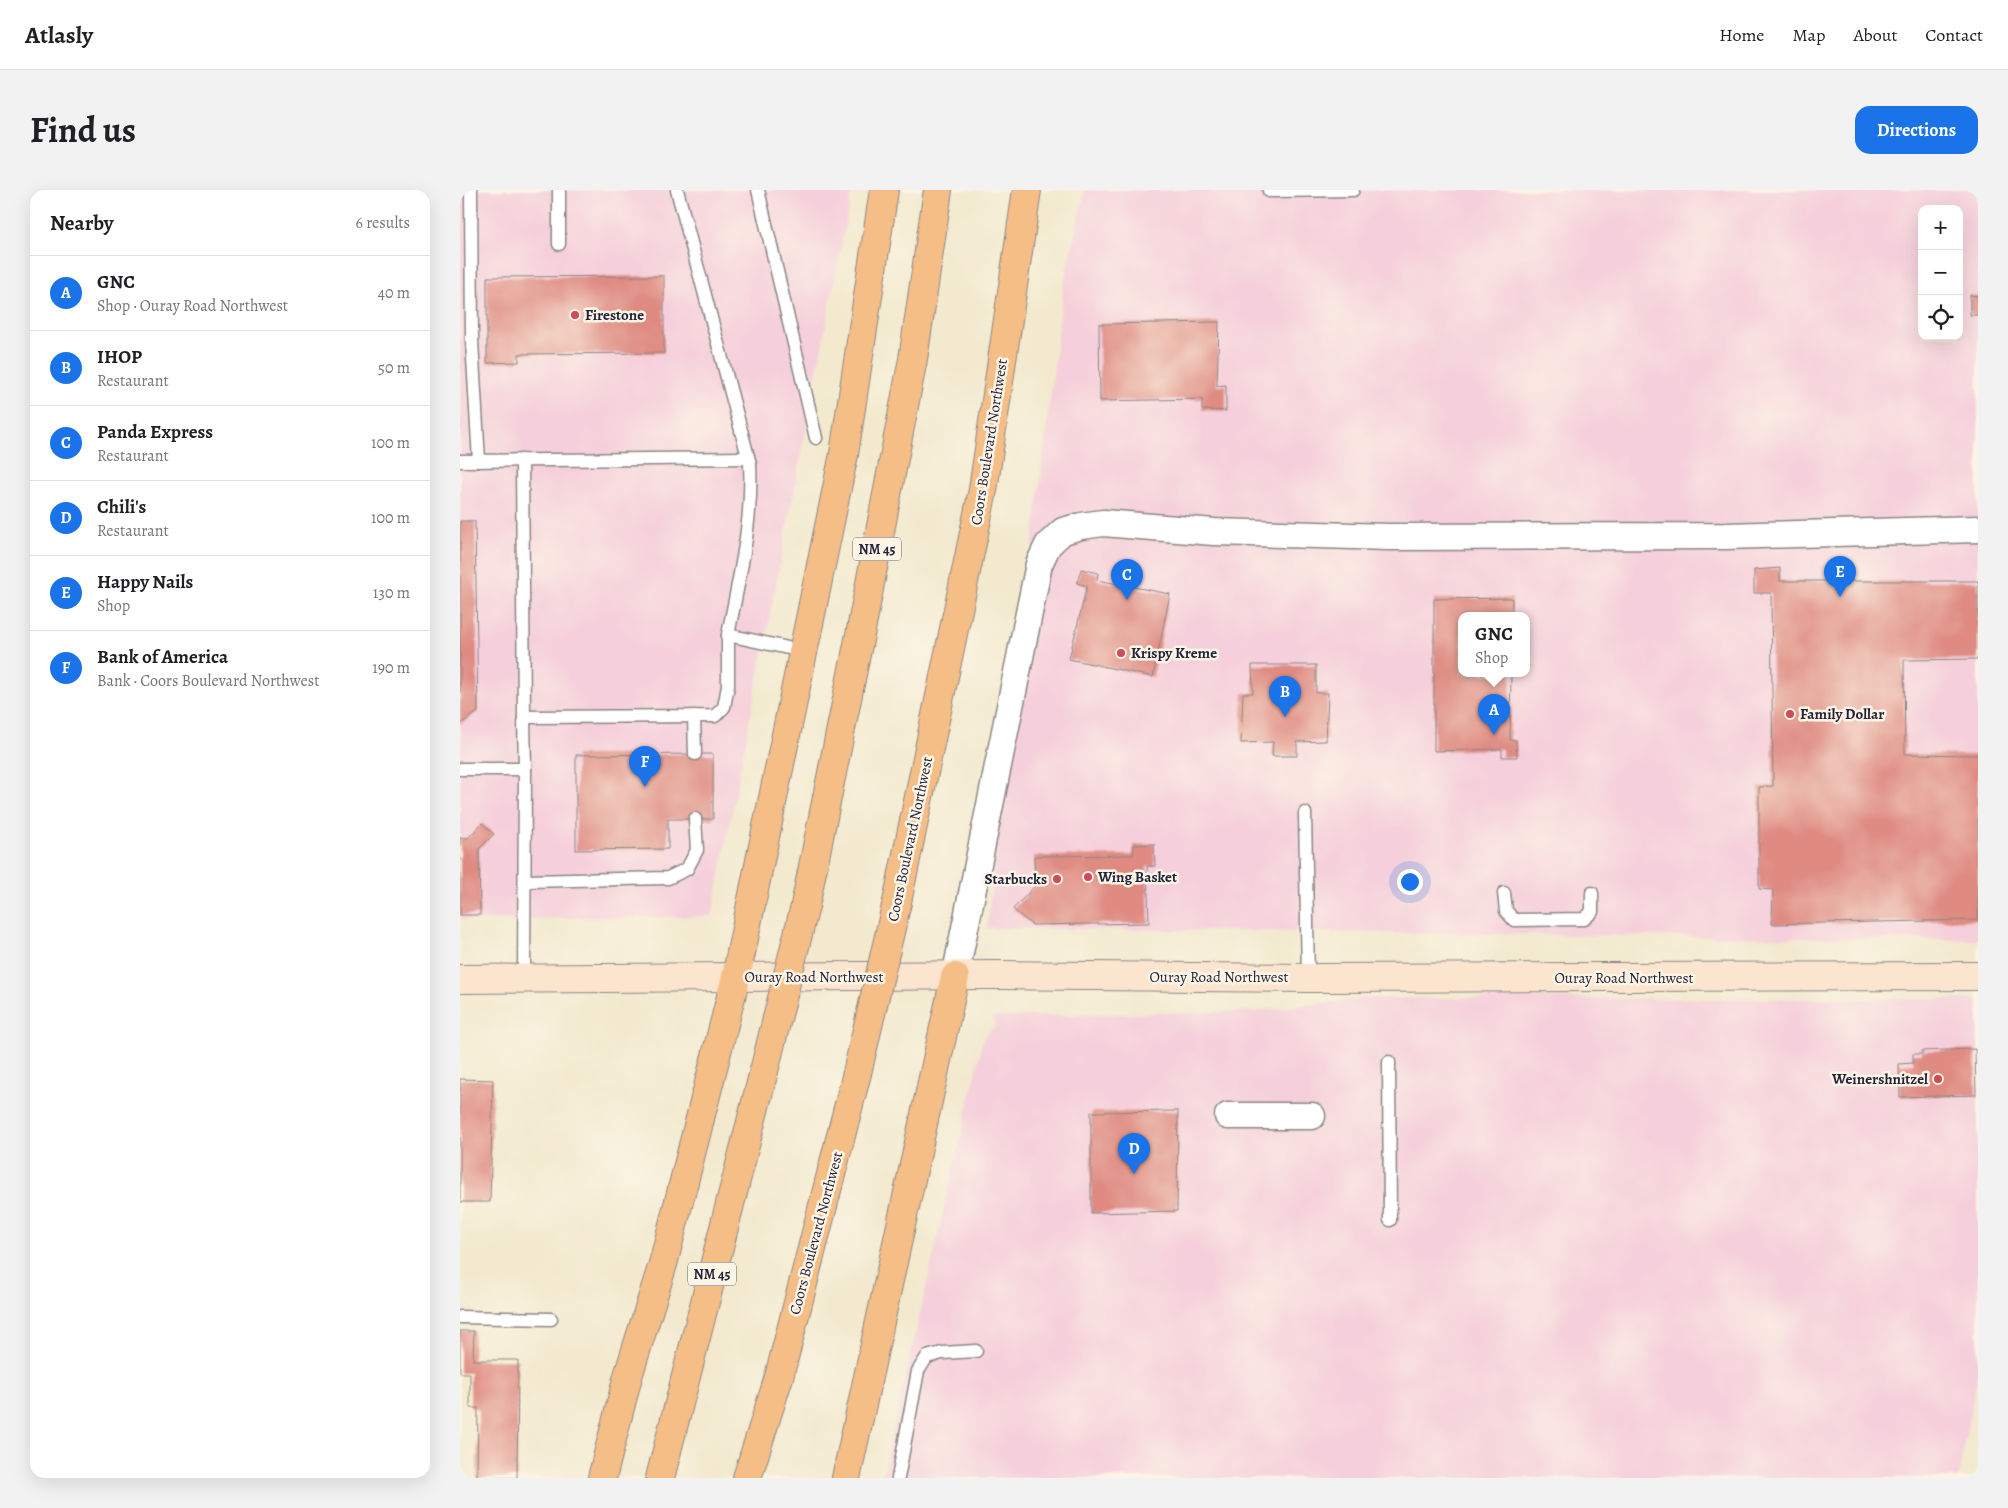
<!DOCTYPE html>
<html lang="en">
<head>
<meta charset="utf-8">
<style>
	body { margin:0; font-family:Alegreya,serif; background:#f2f2f2; color:#202124 }
	.controls { position:absolute; right:15px; top:15px; display:grid; overflow:hidden; border-radius:10px; box-shadow:0 5px 20px #0002 }
	.controls button { width:45px; height:45px; display:grid; place-items:center; padding:0; border:0; border-bottom:1px solid #e0e0e0; background:#fff; color:#202124; font:25px sans-serif }
	.you { position:absolute; left:949px; top:691px; width:18px; height:18px; margin:-12px; border:4px solid #fff; border-radius:50%; background:#1a73e8; box-shadow:0 0 0 8px #1a73e833 }
	.badge { display:grid; place-items:center; width:32px; height:32px; border-radius:50%; background:#1a73e8; color:#fff; font-size:16px; font-weight:700 }
	.pin { position:absolute; translate:-50% -41px; filter:drop-shadow(0 1px 2px #0008) }
	.pin::after { content:''; position:absolute; top:26px; width:18px; height:15px; background:inherit; clip-path:polygon(0 0,100% 0,50% 100%) }
	.popup { position:absolute; left:998px; top:422px; width:72px; height:65px; box-sizing:border-box; display:grid; place-content:center; border-radius:10px; background:#fff; filter:drop-shadow(0 1px 4px #0005); font-size:16px; white-space:nowrap; color:#757577 }
	.popup b { font-size:19px; color:#202124 }
	.popup::after { content:''; position:absolute; left:50%; top:100%; margin-left:-10px; border:10px solid transparent; border-top-color:#fff }
	.list { margin:0; padding:0; list-style:none }
	h2 { display:flex; justify-content:space-between; align-items:center; height:65px; margin:0; padding:0 20px; font-size:21px }
	h2 small { font-size:16px; font-weight:400; color:#757577 }
	.list li { display:grid; grid-template-columns:32px 1fr auto; gap:15px; align-items:center; box-sizing:border-box; height:75px; padding:0 20px; border-top:1px solid #e0e0e0 }
	.list b { display:block; font-size:19px; white-space:nowrap }
	.list p { margin:0; font-size:16px; white-space:nowrap; color:#757577 }
	.list em { font-size:16px; font-style:normal; color:#757577 }
	.icon { flex:none; width:28px; height:28px; fill:none; stroke:currentColor; stroke-width:2; stroke-linecap:round; stroke-linejoin:round }
	.map { position:relative; flex:none; width:1518px; height:1288px; overflow:hidden; border-radius:15px }
	header { display:flex; align-items:center; gap:30px; box-sizing:border-box; height:70px; padding:0 25px; background:#fff; border-bottom:1px solid #e0e0e0 }
	header strong { font-size:24px }
	nav { display:flex; gap:28px; margin-inline-start:auto; font-size:18px }
	.intro { display:flex; align-items:center; justify-content:space-between; box-sizing:border-box; height:120px; padding:0 30px }
	h1 { margin:0; font-size:35px }
	.button { padding:12px 22px; border-radius:15px; background:#1a73e8; color:#fff; font-size:18px; font-weight:700 }
	main { display:flex; gap:30px; padding:0 30px }
	aside { flex:1; background:#fff; border-radius:15px; box-shadow:0 5px 20px #0002 }
	.map>svg:first-child { display:block }
</style>
</head>
<body>
<header>
<strong>Atlasly</strong>
<nav><a>Home</a><a>Map</a><a>About</a><a>Contact</a></nav>
</header>
<div class="intro"><h1>Find us</h1><a class="button">Directions</a></div>
<main>
<aside>
<h2>Nearby<small>6 results</small></h2>
<ul class="list">
<li><span class="badge">A</span><div><b>GNC</b><p>Shop · Ouray Road Northwest</p></div><em>40 m</em></li>
<li><span class="badge">B</span><div><b>IHOP</b><p>Restaurant</p></div><em>50 m</em></li>
<li><span class="badge">C</span><div><b>Panda Express</b><p>Restaurant</p></div><em>100 m</em></li>
<li><span class="badge">D</span><div><b>Chili's</b><p>Restaurant</p></div><em>100 m</em></li>
<li><span class="badge">E</span><div><b>Happy Nails</b><p>Shop</p></div><em>130 m</em></li>
<li><span class="badge">F</span><div><b>Bank of America</b><p>Bank · Coors Boulevard Northwest</p></div><em>190 m</em></li>
</ul>
</aside>
<div class="map">
<svg width="1518" height="1288" viewBox="0 0 1518 1288">
	<rect width="100%" height="100%" fill="#fcf5e5"/>
	<filter id="ink" filterUnits="userSpaceOnUse"><feTurbulence type="fractalNoise" baseFrequency=".02" numOctaves="2"/><feDisplacementMap in="SourceGraphic" scale="10" xChannelSelector="R" yChannelSelector="G"/><feConvolveMatrix kernelMatrix="1 2 1 2 8 2 1 2 1" color-interpolation-filters="sRGB"/></filter>
	<filter id="wash" filterUnits="userSpaceOnUse"><feTurbulence type="fractalNoise" baseFrequency=".0096" numOctaves="4" result="noise"/><feDisplacementMap in="SourceGraphic" scale="20" xChannelSelector="R" yChannelSelector="G"/><feGaussianBlur stdDeviation="1.12" result="paint"/><feColorMatrix in="noise" values="0 0 0 0 0 0 0 0 0 0 0 0 0 0 0 0 0 1.4 0 .05"/><feComposite in="paint" operator="in"/></filter>
	<g filter="url(#wash)">
		<rect width="100%" height="100%" fill="#f2e9ce"/>
		<!-- built -->
		<g fill="#f5cfdb" fill-rule="evenodd">
			<polygon points="0,0 392,0 252,726 0,730"/>
			<path d="M 625,0 L 1518,0 L 1518,750 L 527,738 L 604,92 ZM 1462,19 L 1499,19 L 1499,146 L 1462,146 ZM 1002,426 L 1066,426 L 1066,484 L 1002,484 Z"/>
			<polygon points="908,808 1518,809 1518,1182 1498,1288 422,1288 524,846 535,837 533,827 797,821"/>
		</g>
		<g id="blocks">
			<!-- building -->
			<g fill="#df8b82">
				<polygon points="204,86 204,163 59,164 59,172 27,173 27,87"/>
				<polygon points="1510,105 1518,106 1518,125 1510,125"/>
				<polygon points="759,132 757,196 766,195 766,221 742,220 742,209 640,211 639,134"/>
				<polygon points="0,331 15,331 18,522 0,534"/>
				<polygon points="1320,378 1320,391 1518,391 1518,469 1444,470 1445,564 1518,565 1518,730 1312,734 1313,700 1299,699 1299,597 1313,596 1311,403 1294,403 1294,380"/>
				<polygon points="621,379 638,383 637,390 710,404 693,487 609,469 627,396 617,393"/>
				<polygon points="1052,408 1052,426 1002,426 1002,484 1051,484 1050,550 1056,550 1057,567 1042,567 1042,559 974,561 974,409"/>
				<polygon points="792,475 856,475 856,503 868,503 866,551 837,552 837,566 812,566 813,552 781,553 783,503 793,503"/>
				<polygon points="253,564 253,629 208,629 208,659 116,660 116,565"/>
				<polygon points="22,633 34,644 19,659 20,725 0,725 0,648 8,648"/>
				<polygon points="694,654 695,676 687,676 689,733 572,735 553,719 575,696 574,666 673,665 674,655"/>
				<polygon points="1515,859 1516,905 1440,907 1439,874 1453,873 1453,864 1462,864 1462,861"/>
				<polygon points="0,889 33,890 30,1012 0,1012"/>
				<polygon points="718,921 717,1021 631,1023 631,922"/>
				<polygon points="0,1141 14,1141 13,1170 58,1170 57,1288 17,1288 18,1218 10,1218 10,1183 0,1183"/>
			</g>
		</g>
	</g>
	<g filter="url(#ink)">
		<use href="#blocks" fill-opacity="0" stroke="#8a8684" stroke-width="1"/>
		<g fill="none" stroke-linecap="round" stroke-linejoin="round">
			<!-- lane casing -->
			<g stroke="#8a8684" stroke-width="15">
				<g id="lane">
					<polyline points="11,0 12,151 19,271"/>
					<polyline points="99,0 99,54"/>
					<path d="M 217,0 L 290,274 C 293,332 279,388 268,445 L 342,461"/>
					<polyline points="298,0 356,248"/>
					<polyline points="809,1 893,0"/>
					<polyline points="62,270 64,527"/>
					<polyline points="0,271 288,268"/>
					<polyline points="234,526 235,564"/>
					<polyline points="0,579 65,579 64,788"/>
					<polyline points="65,579 64,527 255,526 264,517 268,496 268,445"/>
					<polyline points="845,623 848,788"/>
					<polyline points="65,691 208,688 227,679 237,660 235,629"/>
					<polyline points="1044,703 1046,721 1054,730 1124,729 1132,722 1132,703"/>
					<polyline points="929,872 930,1030"/>
					<polyline points="0,1127 91,1129"/>
					<polyline points="438,1288 458,1181 467,1167 482,1163 516,1161"/>
				</g>
			</g>
			<!-- street casing -->
			<g stroke="#8a8684" stroke-width="29">
				<g id="street">
					<polyline points="495,787 579,374 588,355 603,341 621,336 643,333 754,342 929,347 1265,346 1518,339"/>
					<polyline points="768,926 852,926"/>
				</g>
			</g>
			<!-- secondary casing -->
			<g stroke="#8a8684" stroke-width="30">
				<polyline id="secondary" points="0,789 534,785 848,788 1518,786"/>
			</g>
			<!-- primary casing -->
			<g stroke="#8a8684" stroke-width="30">
				<g id="primary">
					<polyline points="437,712 523,300 567,0"/>
					<polyline points="345,716 403,430 453,169 478,0"/>
					<polyline points="276,787 384,264 424,0"/>
					<polyline points="200,1288 304,881"/>
					<polyline points="287,1288 319,1187 397,883"/>
					<polyline points="386,1288 495,787"/>
				</g>
			</g>
			<!-- highway casing -->
			<g stroke="#8a8684" stroke-width="30">
				<polyline id="highway" points="142,1288 168,1186 203,1074 276,787"/>
			</g>
			<!-- lane -->
			<use href="#lane" stroke="#fff" stroke-width="12"/>
			<!-- street -->
			<use href="#street" stroke="#fff" stroke-width="26"/>
			<!-- secondary -->
			<use href="#secondary" stroke="#fbe5cf" stroke-width="28"/>
			<!-- primary -->
			<use href="#primary" stroke="#f6be87" stroke-width="28"/>
			<!-- highway -->
			<use href="#highway" stroke="#f6be87" stroke-width="28"/>
			<!-- primary-bridge casing -->
			<g stroke="#8a8684" stroke-width="30" stroke-linecap="butt">
				<g id="primary-bridge">
					<polyline points="304,881 345,716"/>
					<polyline points="397,883 437,712"/>
				</g>
			</g>
			<!-- primary-bridge -->
			<use href="#primary-bridge" stroke="#f6be87" stroke-width="28"/>
		</g>
	</g>
	<!-- markers -->
	<g fill="#d1495b" stroke="#fcf5e5" stroke-width="2">
		<circle cx="115" cy="125" r="5"/>
		<circle cx="661" cy="463" r="5"/>
		<circle cx="1330" cy="524" r="5"/>
		<circle cx="628" cy="687" r="5"/>
		<circle cx="597" cy="689" r="5"/>
		<circle cx="1478" cy="889" r="5"/>
	</g>
	<g text-anchor="middle" dominant-baseline="central" stroke-width="5" stroke-linejoin="round" paint-order="stroke">
		<!-- shield labels -->
		<g fill="#fcf5e5" stroke="#63616e" stroke-width="1">
			<rect x="393" y="347.5" width="48" height="23" rx="4"/>
			<rect x="228" y="1072.5" width="48" height="23" rx="4"/>
		</g>
		<g font-size="14" font-weight="bold" fill="#22223b">
			<text x="417" y="359">NM 45</text>
			<text x="252" y="1084">NM 45</text>
		</g>
		<!-- poi labels -->
		<g font-size="15" font-weight="bold" fill="#22223b" stroke="#fcf5e5" text-anchor="start">
			<text x="125" y="125">Firestone</text>
			<text x="671" y="463">Krispy Kreme</text>
			<text x="1340" y="524">Family Dollar</text>
			<text x="638" y="687">Wing Basket</text>
			<text x="587" y="689" text-anchor="end">Starbucks</text>
			<text x="1468" y="889" text-anchor="end">Weinershnitzel</text>
		</g>
		<!-- street labels -->
		<g font-size="15" fill="#22223b" stroke="#fcf5e5">
			<text transform="translate(529 252) rotate(-81)">Coors Boulevard Northwest</text>
			<text transform="translate(450 649) rotate(-78)">Coors Boulevard Northwest</text>
			<text x="354" y="787">Ouray Road Northwest</text>
			<text x="759" y="787">Ouray Road Northwest</text>
			<text x="1164" y="788">Ouray Road Northwest</text>
			<text transform="translate(356 1043) rotate(-75)">Coors Boulevard Northwest</text>
		</g>
	</g>
</svg>
<div class="controls">
<button>+</button>
<button>−</button>
<button><svg class="icon" aria-label="locate" viewBox="0 0 24 24"><circle cx="12" cy="12" r="6"/><path d="M12 2v4M12 18v4M2 12h4M18 12h4"/></svg></button>
</div>
<div class="you"></div>
<div class="pin badge" style="left:1034px;top:545px">A</div>
<div class="popup"><b>GNC</b>Shop</div>
<div class="pin badge" style="left:825px;top:527px">B</div>
<div class="pin badge" style="left:667px;top:410px">C</div>
<div class="pin badge" style="left:674px;top:984px">D</div>
<div class="pin badge" style="left:1380px;top:407px">E</div>
<div class="pin badge" style="left:185px;top:597px">F</div>
</div>
</main>
</body>
</html>
